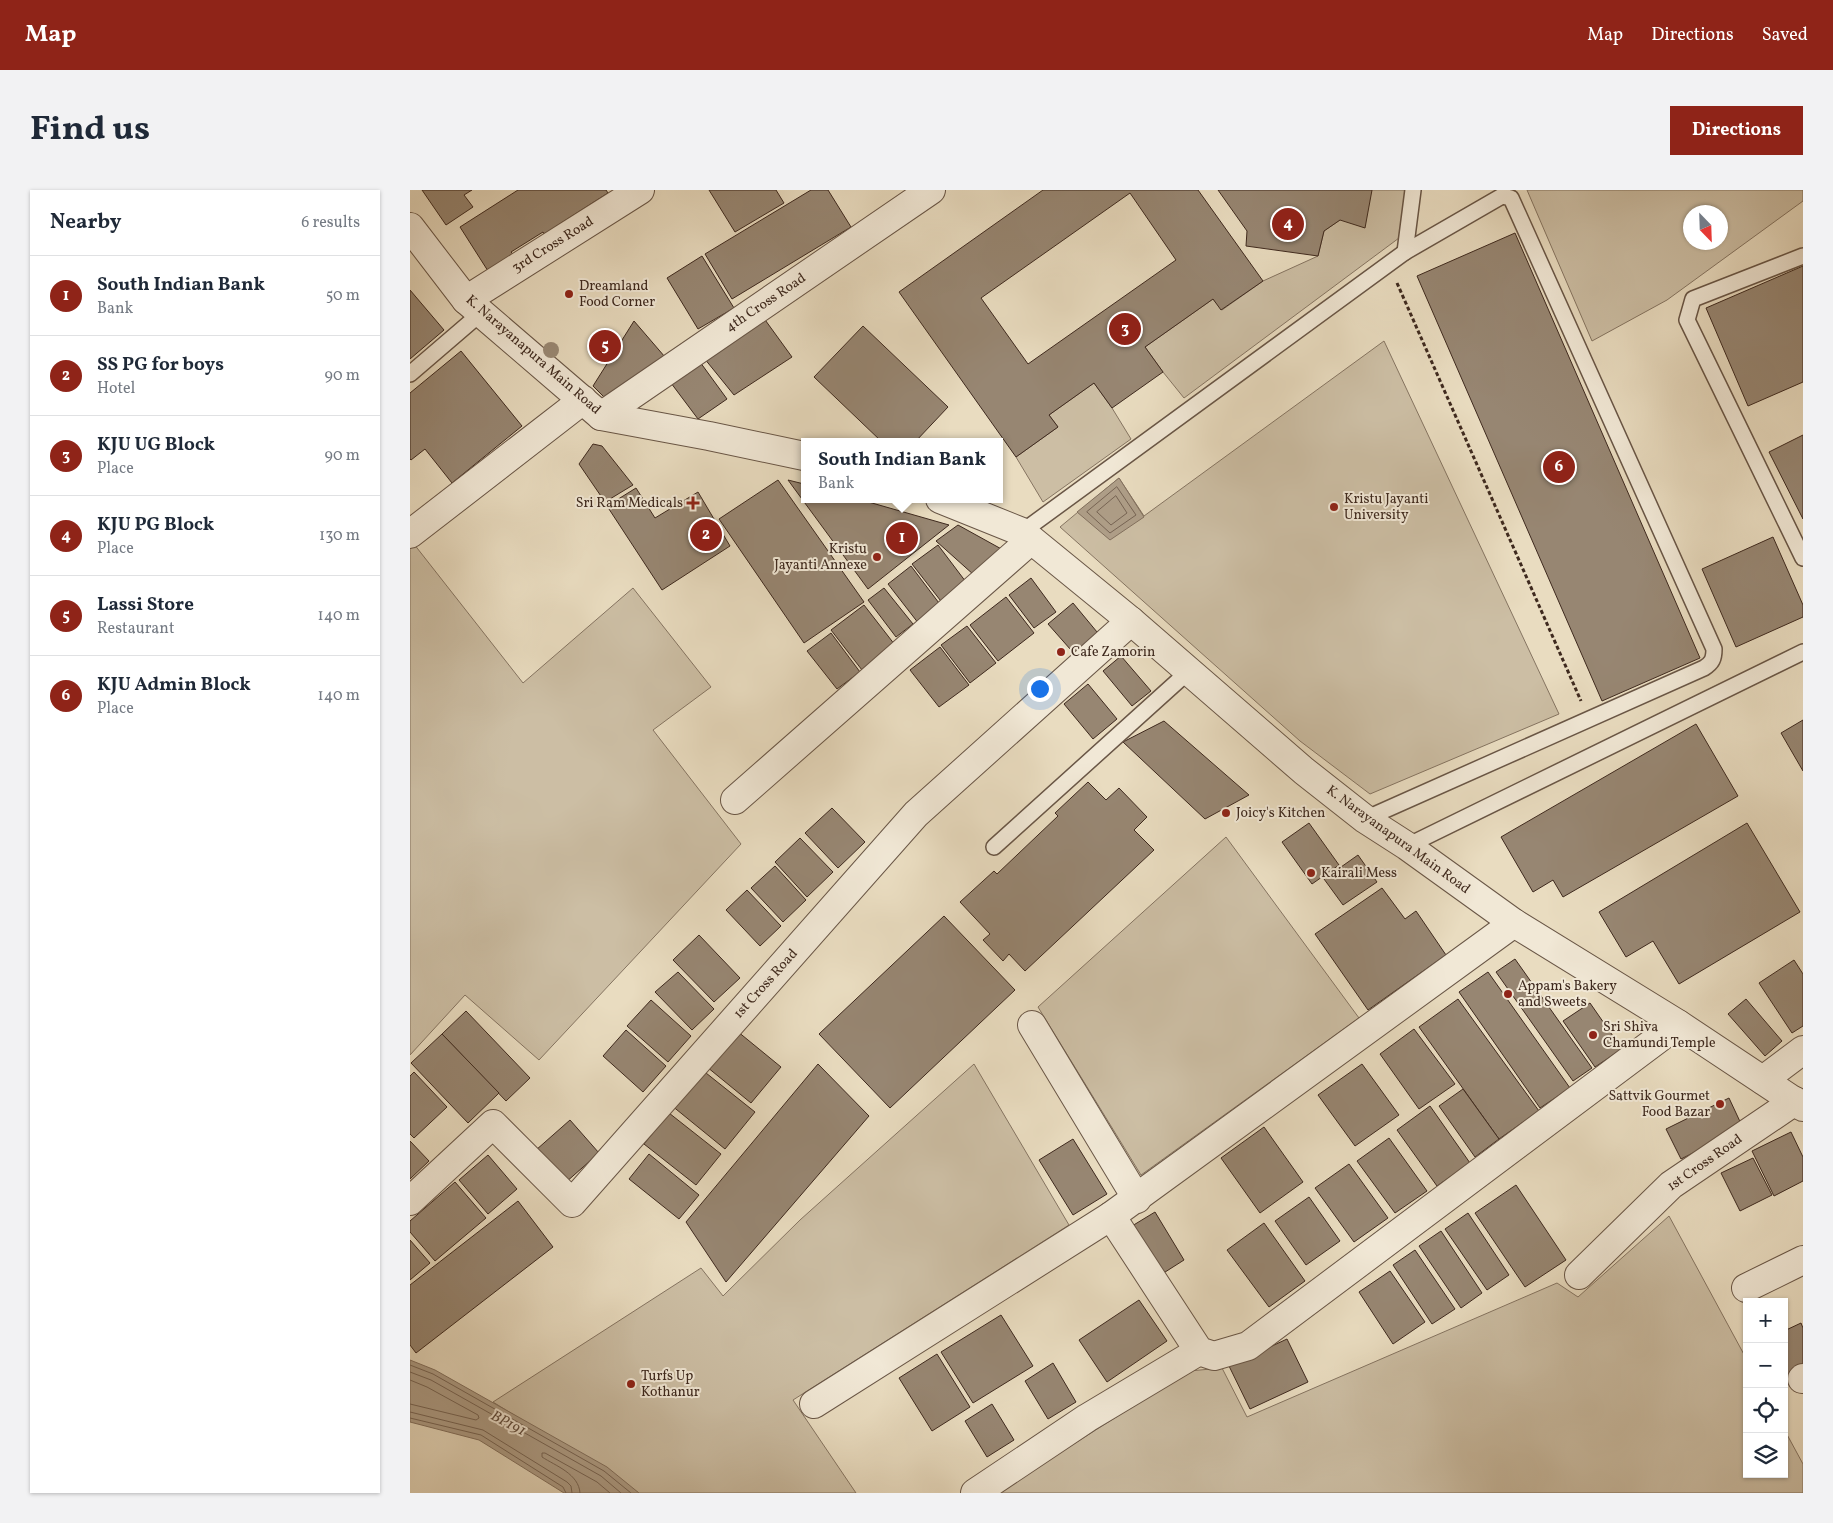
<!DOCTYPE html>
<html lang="en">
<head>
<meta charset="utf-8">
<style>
	body { margin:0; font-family:Vollkorn,serif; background:#f2f2f3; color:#1f2937 }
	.controls { position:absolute; right:15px; bottom:15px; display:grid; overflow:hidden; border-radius:0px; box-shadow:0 1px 4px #0004 }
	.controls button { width:45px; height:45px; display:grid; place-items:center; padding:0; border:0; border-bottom:1px solid #e0e1e3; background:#fff; color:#1f2937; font:25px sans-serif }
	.compass { position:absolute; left:1273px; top:15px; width:45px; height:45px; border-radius:50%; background:#fff; box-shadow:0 1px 4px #0004; rotate:157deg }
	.you { position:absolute; left:629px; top:498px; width:18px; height:18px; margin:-12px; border:4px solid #fff; border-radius:50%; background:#1a73e8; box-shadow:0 0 0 8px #1a73e833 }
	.badge { display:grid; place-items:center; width:32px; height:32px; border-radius:50%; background:#8f2418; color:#fff; font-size:16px; font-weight:700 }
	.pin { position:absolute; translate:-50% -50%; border:2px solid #fff; box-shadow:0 1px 5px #0006 }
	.popup { position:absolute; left:391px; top:248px; width:202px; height:65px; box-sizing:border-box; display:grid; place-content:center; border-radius:0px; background:#fff; filter:drop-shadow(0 1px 4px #0005); font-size:16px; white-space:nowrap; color:#747a83 }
	.popup b { font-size:19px; color:#1f2937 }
	.popup::after { content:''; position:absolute; left:50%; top:100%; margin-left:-10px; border:10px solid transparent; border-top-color:#fff }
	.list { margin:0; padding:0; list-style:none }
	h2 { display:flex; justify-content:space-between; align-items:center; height:65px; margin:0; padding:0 20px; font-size:21px }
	h2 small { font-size:16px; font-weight:400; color:#747a83 }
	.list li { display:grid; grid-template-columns:32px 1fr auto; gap:15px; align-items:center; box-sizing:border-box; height:80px; padding:0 20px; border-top:1px solid #e0e1e3 }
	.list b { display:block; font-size:19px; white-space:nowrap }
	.list p { margin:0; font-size:16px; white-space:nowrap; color:#747a83 }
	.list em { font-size:16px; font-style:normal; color:#747a83 }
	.icon { flex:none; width:28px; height:28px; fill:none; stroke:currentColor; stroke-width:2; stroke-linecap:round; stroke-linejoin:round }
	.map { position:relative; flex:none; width:1393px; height:1303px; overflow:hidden; border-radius:0px }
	header { display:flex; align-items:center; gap:30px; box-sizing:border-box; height:70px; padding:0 25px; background:#8f2418; color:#fff }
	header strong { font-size:24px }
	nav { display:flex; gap:28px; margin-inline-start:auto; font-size:18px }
	.intro { display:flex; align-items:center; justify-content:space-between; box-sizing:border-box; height:120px; padding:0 30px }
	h1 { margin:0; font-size:35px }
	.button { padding:12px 22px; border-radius:0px; background:#8f2418; color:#fff; font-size:18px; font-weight:700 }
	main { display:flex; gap:30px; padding:0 30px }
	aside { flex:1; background:#fff; border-radius:0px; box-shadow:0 1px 4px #0004 }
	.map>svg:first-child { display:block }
</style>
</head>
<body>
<header>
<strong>Map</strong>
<nav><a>Map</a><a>Directions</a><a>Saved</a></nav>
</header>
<div class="intro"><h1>Find us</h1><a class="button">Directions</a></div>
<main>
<aside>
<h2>Nearby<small>6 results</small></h2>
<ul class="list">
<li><span class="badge">1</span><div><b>South Indian Bank</b><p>Bank</p></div><em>50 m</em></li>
<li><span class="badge">2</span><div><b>SS PG for boys</b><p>Hotel</p></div><em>90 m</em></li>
<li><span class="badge">3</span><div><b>KJU UG Block</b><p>Place</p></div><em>90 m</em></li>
<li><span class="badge">4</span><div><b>KJU PG Block</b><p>Place</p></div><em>130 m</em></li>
<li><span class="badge">5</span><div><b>Lassi Store</b><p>Restaurant</p></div><em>140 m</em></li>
<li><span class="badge">6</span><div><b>KJU Admin Block</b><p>Place</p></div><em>140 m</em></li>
</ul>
</aside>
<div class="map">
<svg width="1393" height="1303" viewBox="0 0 1393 1303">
	<rect width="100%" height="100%" fill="#e9dcc0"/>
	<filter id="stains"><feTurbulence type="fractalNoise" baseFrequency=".004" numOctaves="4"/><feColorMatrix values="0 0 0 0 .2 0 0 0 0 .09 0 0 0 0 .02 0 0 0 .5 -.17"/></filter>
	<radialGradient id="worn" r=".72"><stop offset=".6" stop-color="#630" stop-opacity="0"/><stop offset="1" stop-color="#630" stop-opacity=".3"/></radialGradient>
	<!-- green -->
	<g fill="#ccbea4" stroke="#857461" fill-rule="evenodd">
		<polygon points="962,0 997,0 989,48 774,208 753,182 735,157 803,109 812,120 853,91 908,66 914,41 930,30"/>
		<path d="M 1117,0 L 1393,0 L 1393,11 L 1257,110 L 1182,151 ZM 1280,22 L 1310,22 L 1310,52 L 1280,52 Z"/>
		<polygon points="974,151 1149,524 960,604 890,551 650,337 709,288 734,326"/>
		<polygon points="684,193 702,218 721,249 633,312 606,267 648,237 639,225"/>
		<polygon points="0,349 113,493 223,398 301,497 243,540 331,654 129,870 55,805 0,865"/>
		<polygon points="816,647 949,828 731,985 628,817"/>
		<polygon points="564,874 659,1035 383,1210 446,1303 229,1303 83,1212 291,1078 313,1106 390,1030"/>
		<polygon points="1259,1026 1337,1170 1337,1284 1374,1284 1374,1239 1393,1274 1393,1303 586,1303 779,1181 812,1178 837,1227 1147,1093 1168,1107"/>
	</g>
	<!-- water -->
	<g fill="#af9f89" stroke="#82705e">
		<polygon points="709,288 734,327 700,350 667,322"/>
		<polygon points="0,1170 25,1180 197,1277 229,1303 154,1303 69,1250 0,1232"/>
	</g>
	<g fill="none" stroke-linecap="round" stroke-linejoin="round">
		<!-- shore -->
		<g stroke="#766454" stroke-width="1">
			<polygon points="707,297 726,325 700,343 677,322"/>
			<polygon points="706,306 717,323 701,335 687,322"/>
			<polyline points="0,1175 23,1184 194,1281 221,1303"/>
			<polyline points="0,1182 21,1190 191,1286 211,1303"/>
			<polyline points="0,1190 17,1197 68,1225 69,1228 66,1230 0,1214"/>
			<polyline points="0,1222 73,1240 157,1292 161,1296 162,1303"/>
			<polyline points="0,1228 71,1245 153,1297 156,1303"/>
			<path d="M 170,1303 C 169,1284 146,1276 132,1267 L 132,1263 L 135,1263 L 187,1292 L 200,1303"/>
		</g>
	</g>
	<!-- building -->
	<g fill="#978672" stroke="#3e291e" fill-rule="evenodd">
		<polygon points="12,0 62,0 54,5 63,17 36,35"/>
		<polygon points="108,0 196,0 198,3 145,37 148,42 137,49 133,42 101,62 104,65 78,81 50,37"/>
		<polygon points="299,0 366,0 374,13 325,42"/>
		<polygon points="401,0 418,0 441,37 322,109 295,64"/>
		<path d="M 633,0 L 788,0 L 853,91 L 811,120 L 803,109 L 735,157 L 753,182 L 702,218 L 684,193 L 639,225 L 648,237 L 606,267 L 489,102 ZM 720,3 L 766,70 L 618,174 L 571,108 Z"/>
		<polygon points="808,0 962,0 955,38 930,30 914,41 908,66 836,56 837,41"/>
		<polygon points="1105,43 1290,468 1192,511 1007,86"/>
		<polygon points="292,66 324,118 288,139 257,88"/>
		<polygon points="1393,76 1393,192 1338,216 1296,118"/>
		<polygon points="0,100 34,140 0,169"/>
		<polygon points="353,127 382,167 324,205 294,168"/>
		<polygon points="224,131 255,167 198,211 183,196"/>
		<polygon points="453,136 538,217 505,252 472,252 404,187"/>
		<polygon points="51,161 112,236 42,293 15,259 1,270 0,269 0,203"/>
		<polygon points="290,172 317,209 288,229 261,193"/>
		<polygon points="1393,245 1393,329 1359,262"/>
		<polygon points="183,254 192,256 223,295 195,312 169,274"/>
		<polygon points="368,290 454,412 394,453 309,329"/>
		<polygon points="378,290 394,294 394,309 448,309 539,335 458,399"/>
		<polygon points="226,298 245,328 288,302 320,356 252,400 197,316"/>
		<polygon points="548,335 595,361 564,385 526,351"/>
		<polygon points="1363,347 1393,415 1393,427 1326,457 1292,379"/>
		<polygon points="528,355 559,396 534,415 502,374"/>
		<polygon points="501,376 532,417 509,434 478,394"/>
		<polygon points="621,388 646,422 624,438 599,405"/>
		<polygon points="474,398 503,434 486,447 458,410"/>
		<polygon points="596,407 624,443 588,471 560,435"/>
		<polygon points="663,413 692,448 668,468 638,434"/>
		<polygon points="454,415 485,455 452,480 421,440"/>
		<polygon points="557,436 586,473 560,493 531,455"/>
		<polygon points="421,443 450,482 427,499 397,461"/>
		<polygon points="530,457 559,495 529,517 500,480"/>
		<polygon points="711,466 741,501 722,516 693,481"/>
		<polygon points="678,494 707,529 683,549 654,514"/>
		<polygon points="1393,530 1393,581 1371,543"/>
		<polygon points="754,531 839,605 795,629 713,552"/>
		<polygon points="1286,534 1328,606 1153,707 1143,690 1123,702 1091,647"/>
		<polygon points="678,592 696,610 709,598 737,627 724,640 744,660 615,781 599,764 593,771 573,750 580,744 550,712 584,681 587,684 648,626 645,623"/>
		<polygon points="422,618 455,652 428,678 395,643"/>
		<polygon points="899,633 929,675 902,694 872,652"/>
		<polygon points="1337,633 1390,722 1269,794 1243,751 1216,767 1189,722"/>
		<polygon points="390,648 423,682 397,707 365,672"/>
		<polygon points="948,665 967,692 933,715 914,689"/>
		<polygon points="365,676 396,710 373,732 341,698"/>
		<polygon points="972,698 995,729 1006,721 1036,765 958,820 905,744"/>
		<polygon points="337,700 371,736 350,756 316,720"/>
		<polygon points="534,726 605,800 480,918 409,844"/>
		<polygon points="289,745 330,788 304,812 263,770"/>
		<polygon points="1105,769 1182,878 1163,891 1086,782"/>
		<polygon points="1384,770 1393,784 1393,836 1382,843 1349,793"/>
		<polygon points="268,782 304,819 282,840 245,802"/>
		<polygon points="1078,782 1160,898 1130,918 1049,802"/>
		<polygon points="1048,809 1129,921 1089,949 1009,837"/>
		<polygon points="1336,809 1372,851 1355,866 1318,824"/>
		<polygon points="241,810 281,846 258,872 217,836"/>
		<polygon points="1180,813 1212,859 1185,877 1153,831"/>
		<polygon points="56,821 120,888 96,911 32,844"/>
		<polygon points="1004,839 1045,894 1009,919 970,864"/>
		<polygon points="216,840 256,876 233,902 193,866"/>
		<polygon points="327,841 371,877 341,913 297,877"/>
		<polygon points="32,844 89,903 58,933 1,873"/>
		<polygon points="408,874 459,926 316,1092 276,1032"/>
		<polygon points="952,874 989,925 945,956 908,905"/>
		<polygon points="291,879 345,922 315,959 261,915"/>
		<polygon points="4,882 37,917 4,948 0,944 0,886"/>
		<polygon points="1053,899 1089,949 1065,967 1029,916"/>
		<polygon points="1319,908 1333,938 1271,969 1256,939"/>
		<polygon points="1020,916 1060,973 1027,996 987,940"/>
		<polygon points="259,923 311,964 286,995 234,954"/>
		<polygon points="160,930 189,963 155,993 126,960"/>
		<polygon points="854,937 893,992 850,1023 811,968"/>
		<polygon points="1381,942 1393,967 1393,991 1364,1006 1342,961"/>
		<polygon points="979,948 1017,1001 985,1023 947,971"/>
		<polygon points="663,949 697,1004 663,1025 629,970"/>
		<polygon points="0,951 19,971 0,989"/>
		<polygon points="239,964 289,1005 269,1029 219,989"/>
		<polygon points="78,965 107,999 78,1024 49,990"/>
		<polygon points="1343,968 1362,1005 1330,1021 1311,983"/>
		<polygon points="939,974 978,1028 944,1052 905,998"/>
		<polygon points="45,992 76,1028 25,1071 0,1042 0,1031"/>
		<polygon points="1106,995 1156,1070 1115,1097 1065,1023"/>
		<polygon points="899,1007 930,1051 896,1075 865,1031"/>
		<polygon points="108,1011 143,1057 6,1163 0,1155 0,1095"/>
		<polygon points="745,1022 774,1070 752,1084 722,1036"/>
		<polygon points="1058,1023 1099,1085 1077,1100 1035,1039"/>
		<polygon points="854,1033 895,1091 859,1117 817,1060"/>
		<polygon points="1031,1041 1072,1103 1051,1118 1009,1056"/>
		<polygon points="0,1050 20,1073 0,1090"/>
		<polygon points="1005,1060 1045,1119 1022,1134 983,1075"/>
		<polygon points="980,1081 1015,1132 983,1154 949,1102"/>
		<polygon points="729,1110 757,1151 697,1192 669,1150"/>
		<polygon points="591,1125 623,1176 563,1213 531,1162"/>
		<polygon points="1391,1133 1393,1138 1393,1186 1382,1192 1374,1177 1374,1141"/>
		<polygon points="877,1149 898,1192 840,1219 819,1176"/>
		<polygon points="527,1164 560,1217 522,1241 489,1188"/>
		<polygon points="643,1173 666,1212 638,1229 615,1191"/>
		<polygon points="582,1214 604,1250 577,1267 555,1231"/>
	</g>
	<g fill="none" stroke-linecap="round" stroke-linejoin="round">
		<!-- service casing -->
		<g stroke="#695646" stroke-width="18">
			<g id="service">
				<polyline points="995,62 1003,0"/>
				<polyline points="1393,66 1283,109 1277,130 1393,368"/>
				<polyline points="0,184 71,123"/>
				<path d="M 612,342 L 995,62 L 1092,6 L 1101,8 L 1304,459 C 1304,469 1302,473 1294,478 L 955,629"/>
				<polyline points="997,656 1393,462"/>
				<polyline points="584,657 779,481"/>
			</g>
		</g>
		<!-- minor casing -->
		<g stroke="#695646" stroke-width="30">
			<g id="minor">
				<polyline points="56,110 230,0"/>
				<polyline points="191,226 521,0"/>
				<polyline points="0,344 173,210"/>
				<polyline points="325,610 621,350"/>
				<polyline points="1104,733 701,1026 789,1161 804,1166 838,1156 1268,834"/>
				<polyline points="622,835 727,1009"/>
				<polyline points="1353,890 1393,860"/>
				<polyline points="0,1011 83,934 162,1013 506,624 721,431"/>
				<polyline points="1169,1085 1261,995 1385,911"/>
				<polyline points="1336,1098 1393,1070"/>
				<polyline points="1392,1189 1393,1188"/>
				<polyline points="404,1214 701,1026"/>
				<polyline points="565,1303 677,1228 789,1161"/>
			</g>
		</g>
		<!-- tertiary casing -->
		<g stroke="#695646" stroke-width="30">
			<g id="tertiary">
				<polyline points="0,37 56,110 191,226 299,246 394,266"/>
				<polyline points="530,309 612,342 721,431 894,581 955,629 997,656 1104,733 1268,834 1393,917"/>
			</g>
		</g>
		<!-- path -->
		<polyline stroke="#3e291e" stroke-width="3" stroke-dasharray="4 2.5" stroke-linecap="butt" points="987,93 1171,511"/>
		<!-- service -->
		<use href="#service" stroke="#f1e8d6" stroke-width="15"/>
		<!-- minor -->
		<use href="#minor" stroke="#f1e8d6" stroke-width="28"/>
		<!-- tertiary -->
		<use href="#tertiary" stroke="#f1e8d6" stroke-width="28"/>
	</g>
	<!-- trees -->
	<circle fill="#9a8a76" cx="141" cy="160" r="8"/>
	<!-- markers -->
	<g fill="#8f2418" stroke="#f1e8d6" stroke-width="2">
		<circle cx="159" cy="104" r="5"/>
		<path d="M280.5 305.5h5v5h5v5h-5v5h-5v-5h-5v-5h5z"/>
		<circle cx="924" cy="317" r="5"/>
		<circle cx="467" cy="367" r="5"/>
		<circle cx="651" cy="462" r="5"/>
		<circle cx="816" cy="623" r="5"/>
		<circle cx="901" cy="683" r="5"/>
		<circle cx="1098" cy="804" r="5"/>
		<circle cx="1183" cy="845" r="5"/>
		<circle cx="1310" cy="914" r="5"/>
		<circle cx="221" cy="1194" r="5"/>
	</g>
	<g text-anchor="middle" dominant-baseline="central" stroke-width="4" stroke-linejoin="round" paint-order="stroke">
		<!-- street labels -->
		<g font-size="14" fill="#3e291e" stroke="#f1e8d6">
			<text transform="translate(143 55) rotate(-32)">3rd Cross Road</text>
			<text transform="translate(356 113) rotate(-34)">4th Cross Road</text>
			<text transform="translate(123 165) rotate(41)">K. Narayanapura Main Road</text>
			<text transform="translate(988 650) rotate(36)">K. Narayanapura Main Road</text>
			<text transform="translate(356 794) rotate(-48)">1st Cross Road</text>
			<text transform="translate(1295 973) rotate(-35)">1st Cross Road</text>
		</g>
		<!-- poi labels -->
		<g font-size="14" fill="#3e291e" stroke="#f1e8d6" text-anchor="start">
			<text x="169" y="96">Dreamland<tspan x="169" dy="16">Food Corner</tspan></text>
			<text x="934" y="309">Kristu Jayanti<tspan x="934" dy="16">University</tspan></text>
			<text x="273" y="313" text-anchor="end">Sri Ram Medicals</text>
			<text x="457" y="359" text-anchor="end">Kristu<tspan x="457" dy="16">Jayanti Annexe</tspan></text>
			<text x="661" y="462">Cafe Zamorin</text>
			<text x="826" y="623">Joicy's Kitchen</text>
			<text x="911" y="683">Kairali Mess</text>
			<text x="1108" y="796">Appam's Bakery<tspan x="1108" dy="16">and Sweets</tspan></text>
			<text x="1193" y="837">Sri Shiva<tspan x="1193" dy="16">Chamundi Temple</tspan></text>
			<text x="1300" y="906" text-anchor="end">Sattvik Gourmet<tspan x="1300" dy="16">Food Bazar</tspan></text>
			<text x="231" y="1186">Turfs Up<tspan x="231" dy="16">Kothanur</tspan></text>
		</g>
		<!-- water labels -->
		<g font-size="15" font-style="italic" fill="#604c3e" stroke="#f1e8d6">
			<text transform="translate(98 1234) rotate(28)">BP191</text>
		</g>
	</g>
	<rect width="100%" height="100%" filter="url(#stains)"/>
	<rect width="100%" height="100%" fill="url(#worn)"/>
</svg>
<div class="controls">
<button>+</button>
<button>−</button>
<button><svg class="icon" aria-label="locate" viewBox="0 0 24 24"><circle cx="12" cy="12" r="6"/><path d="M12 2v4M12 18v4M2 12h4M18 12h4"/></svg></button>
<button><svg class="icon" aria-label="layers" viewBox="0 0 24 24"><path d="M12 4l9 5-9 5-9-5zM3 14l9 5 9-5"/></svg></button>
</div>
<svg class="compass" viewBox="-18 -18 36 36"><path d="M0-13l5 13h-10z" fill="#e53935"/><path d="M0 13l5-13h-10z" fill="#747a83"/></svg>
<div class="you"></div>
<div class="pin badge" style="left:492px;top:348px">1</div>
<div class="popup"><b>South Indian Bank</b>Bank</div>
<div class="pin badge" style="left:296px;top:345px">2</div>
<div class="pin badge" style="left:715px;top:139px">3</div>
<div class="pin badge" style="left:878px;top:34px">4</div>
<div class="pin badge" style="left:195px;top:156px">5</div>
<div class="pin badge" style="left:1149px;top:277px">6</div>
</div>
</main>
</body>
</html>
